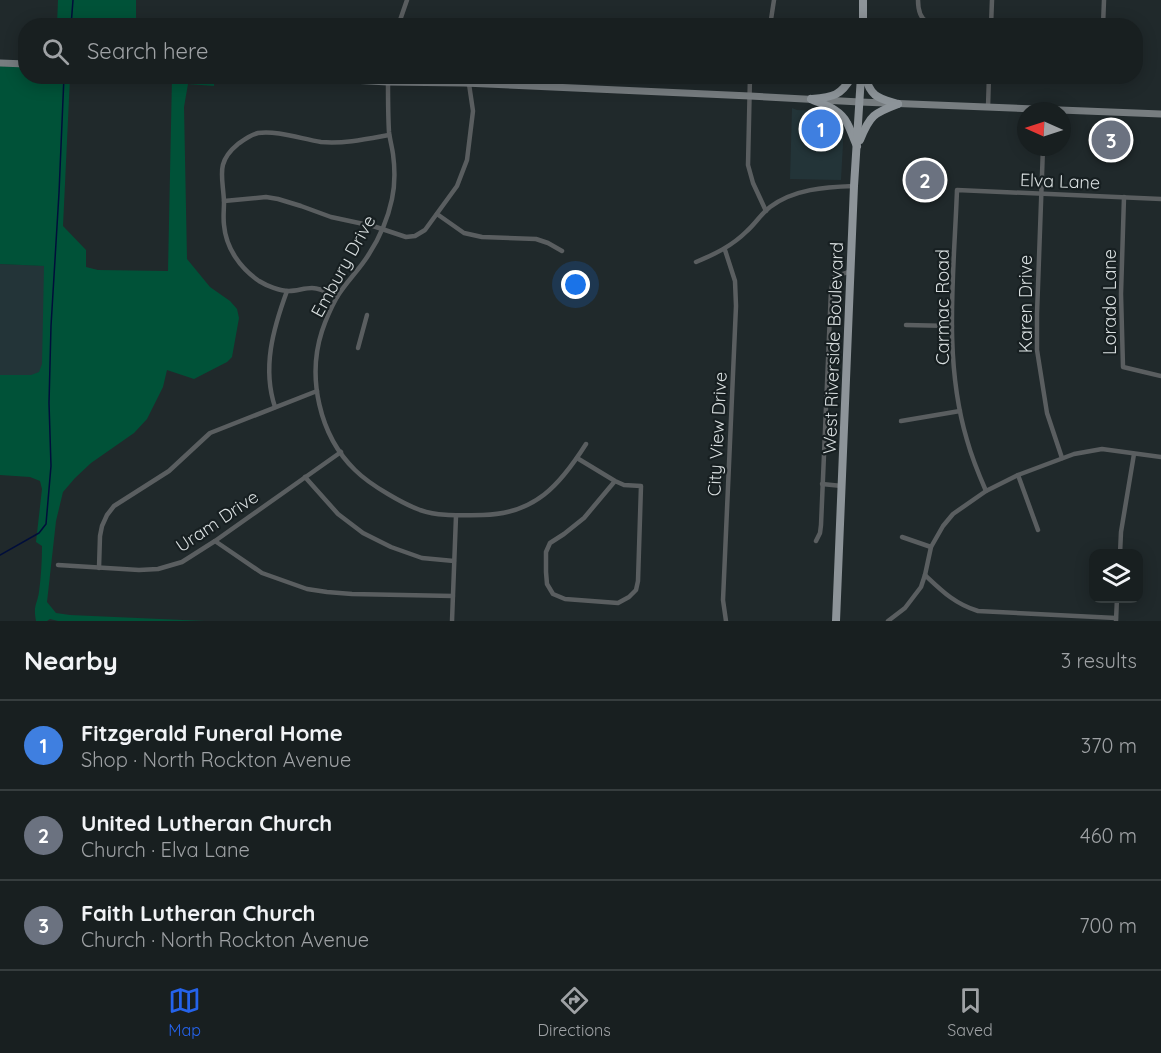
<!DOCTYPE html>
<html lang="en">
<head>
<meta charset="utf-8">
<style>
	body { margin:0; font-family:Quicksand,sans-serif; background:#252c2d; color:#f1f3f6 }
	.controls { position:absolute; right:18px; bottom:18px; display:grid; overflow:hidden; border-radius:12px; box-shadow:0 3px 15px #0003 }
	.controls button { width:54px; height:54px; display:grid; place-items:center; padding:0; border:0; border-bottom:2px solid #363d3e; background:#181f20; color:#f1f3f6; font:30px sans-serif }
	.compass { position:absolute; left:1017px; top:102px; width:54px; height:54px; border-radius:50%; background:#181f20; box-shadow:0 3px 15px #0003; rotate:273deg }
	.you { position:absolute; left:576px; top:285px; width:21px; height:21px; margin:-15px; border:4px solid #fff; border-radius:50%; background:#1a73e8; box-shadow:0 0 0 9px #1a73e833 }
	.badge { display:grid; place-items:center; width:39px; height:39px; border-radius:50%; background:#2563eb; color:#fff; font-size:20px; font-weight:700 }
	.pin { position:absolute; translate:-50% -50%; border:3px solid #fff; box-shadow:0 2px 6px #0006 }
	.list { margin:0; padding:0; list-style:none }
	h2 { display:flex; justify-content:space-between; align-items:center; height:78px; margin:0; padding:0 24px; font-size:26px }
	h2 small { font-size:20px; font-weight:400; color:#9fa2a5 }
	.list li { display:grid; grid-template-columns:39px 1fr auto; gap:18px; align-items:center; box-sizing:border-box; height:90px; padding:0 24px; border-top:2px solid #363d3e }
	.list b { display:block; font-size:22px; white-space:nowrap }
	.list p { margin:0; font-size:20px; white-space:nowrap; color:#9fa2a5 }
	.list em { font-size:20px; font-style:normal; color:#9fa2a5 }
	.icon { flex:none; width:33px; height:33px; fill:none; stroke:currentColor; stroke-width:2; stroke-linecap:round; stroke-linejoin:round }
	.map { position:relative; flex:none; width:1161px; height:621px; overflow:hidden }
	.search { position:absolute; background:#181f20; box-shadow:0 3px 15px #0003; left:18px; right:18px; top:18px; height:66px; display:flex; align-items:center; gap:15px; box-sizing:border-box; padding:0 21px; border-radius:24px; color:#9fa2a5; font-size:22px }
	.sheet { height:348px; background:#181f20 }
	nav { display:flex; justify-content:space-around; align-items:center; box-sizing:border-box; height:84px; border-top:2px solid #363d3e; background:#181f20; font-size:16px; color:#9fa2a5 }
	nav a { display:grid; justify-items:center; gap:3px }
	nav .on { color:#2563eb }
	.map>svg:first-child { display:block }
</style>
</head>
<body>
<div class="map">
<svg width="1161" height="621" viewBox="0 0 1161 621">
	<rect width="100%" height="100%" fill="#20292b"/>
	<!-- built -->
	<g fill="#233438">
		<polygon points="792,108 797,110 821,111 830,114 836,117 844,125 841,180 790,179"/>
		<polygon points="0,264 49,266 39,475 0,473"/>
	</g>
	<!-- green -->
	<g fill="#005238">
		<polygon points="58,0 136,0 136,25 57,25"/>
		<path d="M 0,66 L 25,67 L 26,76 L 70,77 L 63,226 L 86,250 L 86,267 L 98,270 L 168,271 L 172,77 L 214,79 L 214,86 L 188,84 L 184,107 L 187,259 L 210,287 L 230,301 L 237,309 L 239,318 L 232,357 L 227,362 L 194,379 L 167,370 L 163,387 L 147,419 L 134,433 L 91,463 L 75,478 L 63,492 L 56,521 L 47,602 L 56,613 L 70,615 L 205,621 L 58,621 L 50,619 L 47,621 L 36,621 C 33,605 37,605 39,592 C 41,577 42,561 42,546 L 36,542 L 42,489 L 40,481 L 30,477 L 0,475 L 0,375 L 31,375 L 39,372 L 42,364 L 44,266 L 0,264 Z"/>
	</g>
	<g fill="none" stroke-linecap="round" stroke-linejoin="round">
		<!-- stream -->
		<g stroke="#000e3b" stroke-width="1.5">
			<polyline points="71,26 73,0"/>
			<polyline points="0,555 39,533 46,524 51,466 49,403 51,326 59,193 64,76"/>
		</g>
		<!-- street -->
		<g stroke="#5a5e60" stroke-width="4.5">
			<path d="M 918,0 C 918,24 930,25 951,26"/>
			<polyline points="398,26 407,0"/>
			<polyline points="770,26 774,0"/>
			<polyline points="991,26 992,0"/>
			<polyline points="1103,26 1104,0"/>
			<polyline points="750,76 748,165 753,183 766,211"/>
			<path d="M 388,82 C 388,99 388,115 389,132 C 390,140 392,147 393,154 C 395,169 395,185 392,199 C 388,218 380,237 369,254 C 360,269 346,282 337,297 C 331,308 326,319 322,331 C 307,377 319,435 355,470 C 364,479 376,487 388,494 C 398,500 409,506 420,510 C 441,517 461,515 483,515 C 535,514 560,485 586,444"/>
			<polyline points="988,107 989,76"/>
			<polyline points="1043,147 1037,314 1037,350 1047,413 1062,458"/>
			<polyline points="1124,197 1121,294 1123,367 1161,376"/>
			<polyline points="224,201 266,197 278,199 301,206 331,217 373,226 406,237 415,236 425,230 457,186 467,160 473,111 469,84"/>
			<polyline points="437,214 464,233 482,237 536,239 548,243 562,251"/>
			<polyline points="725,250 735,281 736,306 723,600 726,621"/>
			<path d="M 696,262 C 715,254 732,246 747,231 C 755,224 761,214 770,207 C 794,189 825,187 854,186"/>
			<path d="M 337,297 C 329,293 321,288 312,288 C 304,288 297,291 289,291 C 280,291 267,286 259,281 C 240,268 226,248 224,225 C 223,217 224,210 224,202 C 223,176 215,163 238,144 C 245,139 250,135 258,133 C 276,130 302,139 321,142 C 344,144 367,139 389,135"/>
			<polyline points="906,325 952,326"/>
			<polyline points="358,348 367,315"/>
			<path d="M 275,407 C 262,368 273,329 287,291"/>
			<polyline points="901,421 960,411"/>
			<polyline points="577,458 615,481 624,485 641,486 638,581 636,590 629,597 618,603 565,599 553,594 547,584 546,572 546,552 550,543 564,534 584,518 615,481"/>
			<polyline points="1018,475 1038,530"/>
			<polyline points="305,477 338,514 363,533 391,547 422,558 454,561"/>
			<polyline points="822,484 842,486"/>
			<path d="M 986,491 C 979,475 972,458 967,440 C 943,360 954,273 957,190 L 1161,199"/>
			<polyline points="902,537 931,547"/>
			<polyline points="215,541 262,573 307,589 327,592 352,594 453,596"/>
			<polyline points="816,541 820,533 821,525 831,290 834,277 851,271"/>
			<polyline points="1120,554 1121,532 1134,454"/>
			<polyline points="58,565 139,570 158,569 182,562 215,541 341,452"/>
			<polyline points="99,568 100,536 102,526 107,515 114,506 169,471 210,433 317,391"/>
			<path d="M 925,575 C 942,591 955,604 978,611 L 1116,618"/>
			<polyline points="452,621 456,516"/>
			<polyline points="888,621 905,608 921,587 925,575 931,547 943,526 953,514 986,491 1018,475 1074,454 1102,449 1161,457"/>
			<polyline points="1116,621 1117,598"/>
		</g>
		<!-- secondary -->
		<g stroke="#777d80" stroke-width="7">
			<polyline points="0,63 26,64"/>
			<polyline points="278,76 388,82 464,83 750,96 860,102 1161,114"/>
		</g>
		<!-- primary -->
		<g stroke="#8d9499" stroke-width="8">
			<polyline points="863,26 863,0"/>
			<path d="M 865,76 C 871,98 879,98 898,104"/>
			<path d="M 811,99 C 824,105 840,109 847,123 C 851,130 853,138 857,146"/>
			<path d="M 812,99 C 833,97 841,96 852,76"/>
			<path d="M 860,140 C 870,115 874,113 898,104"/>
			<polyline points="836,621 854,186 861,76"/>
		</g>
	</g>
	<g text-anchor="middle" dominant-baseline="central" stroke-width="4.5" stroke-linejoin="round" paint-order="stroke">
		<!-- street labels -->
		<g font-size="18" fill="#d9dfe0" stroke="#171f21">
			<text transform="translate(1060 181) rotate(2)">Elva Lane</text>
			<text transform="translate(343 266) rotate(-61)">Embury Drive</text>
			<text transform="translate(1109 302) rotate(-90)">Lorado Lane</text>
			<text transform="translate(1025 304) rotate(-90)">Karen Drive</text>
			<text transform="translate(942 307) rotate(-90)">Carmac Road</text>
			<text transform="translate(833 348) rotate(-88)">West Riverside Boulevard</text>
			<text transform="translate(717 434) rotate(-87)">City View Drive</text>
			<text transform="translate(217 521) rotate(-34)">Uram Drive</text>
		</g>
	</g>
</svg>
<div class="controls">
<button><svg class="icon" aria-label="layers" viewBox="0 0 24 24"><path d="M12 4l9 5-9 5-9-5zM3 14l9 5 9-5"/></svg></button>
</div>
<svg class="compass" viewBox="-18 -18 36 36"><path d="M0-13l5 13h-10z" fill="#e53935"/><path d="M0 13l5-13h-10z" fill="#9fa2a5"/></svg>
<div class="you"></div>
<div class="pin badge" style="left:821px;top:129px;background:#3f7fe0">1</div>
<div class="pin badge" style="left:925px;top:180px;background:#6b7280">2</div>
<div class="pin badge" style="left:1111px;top:140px;background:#6b7280">3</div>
<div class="search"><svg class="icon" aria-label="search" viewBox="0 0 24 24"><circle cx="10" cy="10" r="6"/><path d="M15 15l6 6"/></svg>Search here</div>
</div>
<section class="sheet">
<h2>Nearby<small>3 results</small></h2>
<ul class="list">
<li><span class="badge" style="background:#3f7fe0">1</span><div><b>Fitzgerald Funeral Home</b><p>Shop · North Rockton Avenue</p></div><em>370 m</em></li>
<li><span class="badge" style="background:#6b7280">2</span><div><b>United Lutheran Church</b><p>Church · Elva Lane</p></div><em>460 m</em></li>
<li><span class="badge" style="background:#6b7280">3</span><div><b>Faith Lutheran Church</b><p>Church · North Rockton Avenue</p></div><em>700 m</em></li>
</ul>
</section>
<nav>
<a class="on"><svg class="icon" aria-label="map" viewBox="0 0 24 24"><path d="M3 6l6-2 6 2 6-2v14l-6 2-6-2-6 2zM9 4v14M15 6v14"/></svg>Map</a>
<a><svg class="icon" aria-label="directions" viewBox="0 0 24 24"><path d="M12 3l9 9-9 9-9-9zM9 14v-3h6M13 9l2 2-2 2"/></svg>Directions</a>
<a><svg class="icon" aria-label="saved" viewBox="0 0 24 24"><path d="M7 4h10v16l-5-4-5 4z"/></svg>Saved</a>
</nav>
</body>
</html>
